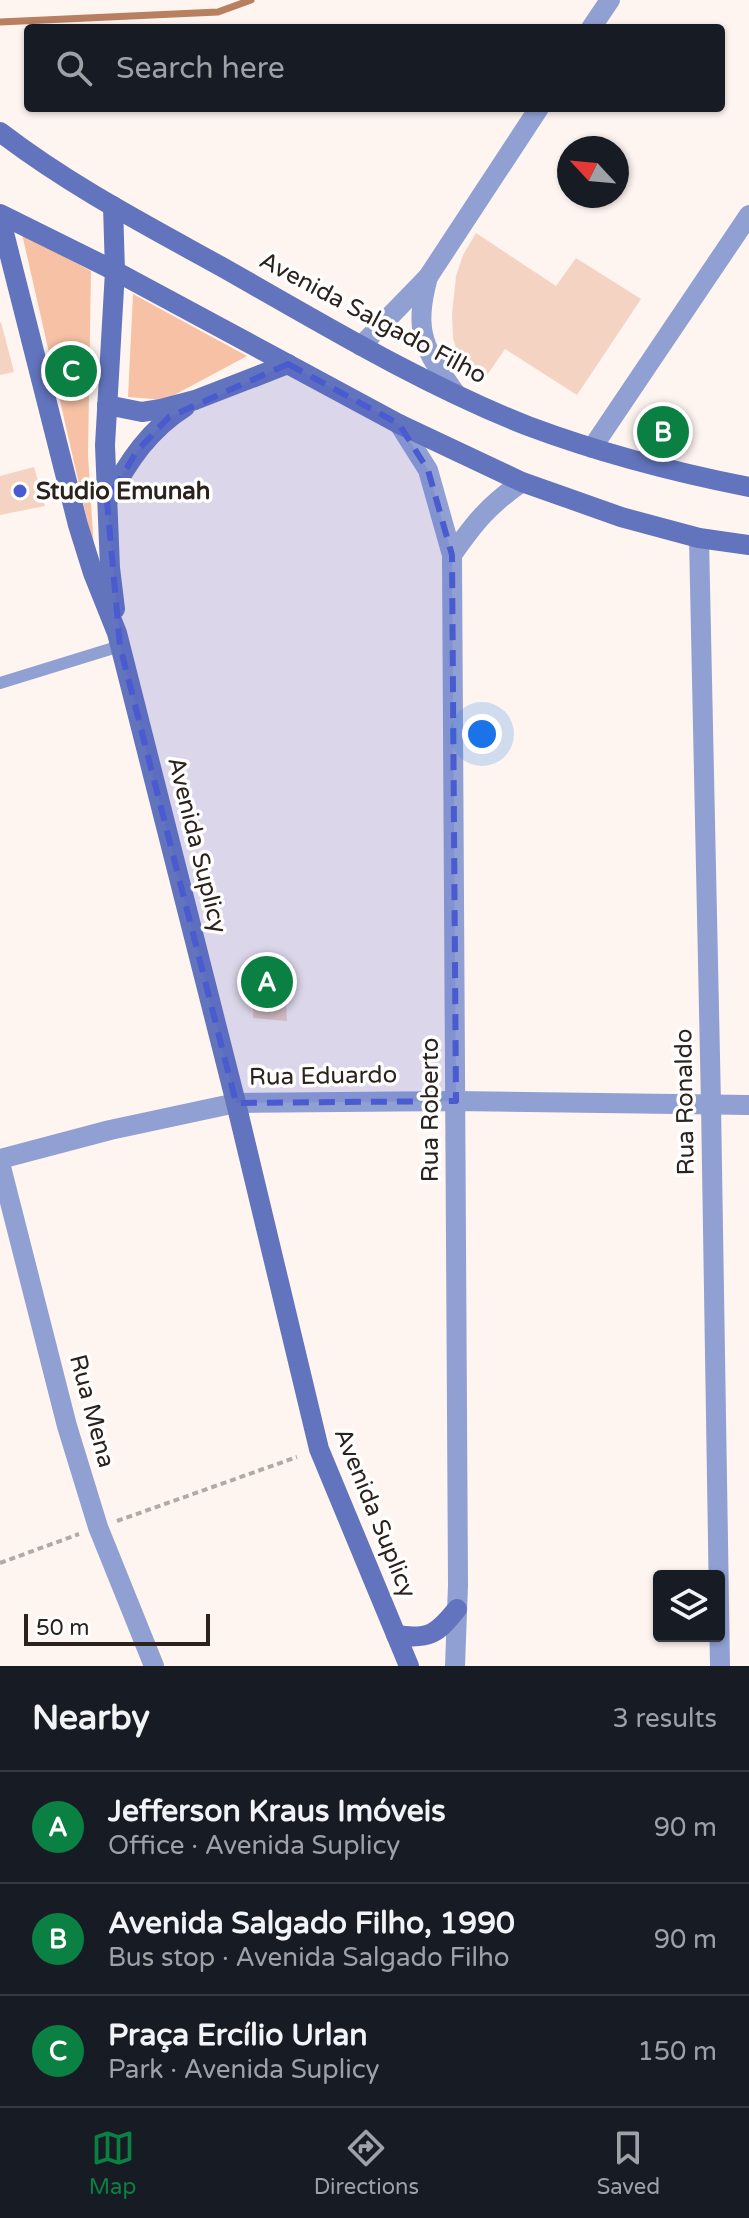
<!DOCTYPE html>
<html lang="en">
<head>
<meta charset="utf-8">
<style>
	body { margin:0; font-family:"Varela Round",sans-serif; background:#242831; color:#f1f3f6 }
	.controls { position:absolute; right:24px; bottom:24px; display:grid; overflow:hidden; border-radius:8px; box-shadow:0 2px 6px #0004 }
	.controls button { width:72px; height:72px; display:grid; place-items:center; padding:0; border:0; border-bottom:2px solid #363941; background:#171b24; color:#f1f3f6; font:40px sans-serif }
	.compass { position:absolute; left:557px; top:136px; width:72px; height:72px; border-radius:50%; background:#171b24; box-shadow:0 2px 6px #0004; rotate:296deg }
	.scale { position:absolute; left:24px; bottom:20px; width:186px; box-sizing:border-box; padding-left:8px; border:4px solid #2b221d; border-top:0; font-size:22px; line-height:28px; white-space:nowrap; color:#2b221d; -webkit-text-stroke:6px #fff; paint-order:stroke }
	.you { position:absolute; left:482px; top:734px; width:28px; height:28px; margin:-20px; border:6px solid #fff; border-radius:50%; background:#1a73e8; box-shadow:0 0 0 12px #1a73e833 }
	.badge { display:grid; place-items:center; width:52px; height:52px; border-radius:50%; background:#0b8043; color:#fff; font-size:26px; font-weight:700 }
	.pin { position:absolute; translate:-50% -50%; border:4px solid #fff; box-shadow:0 2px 8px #0006 }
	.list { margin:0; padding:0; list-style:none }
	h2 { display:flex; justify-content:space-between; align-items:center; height:104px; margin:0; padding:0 32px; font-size:34px }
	h2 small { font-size:26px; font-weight:400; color:#9ea1a6 }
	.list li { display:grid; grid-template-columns:52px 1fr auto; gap:24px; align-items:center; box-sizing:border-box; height:112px; padding:0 32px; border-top:2px solid #363941 }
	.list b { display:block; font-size:30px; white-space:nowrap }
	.list p { margin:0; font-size:26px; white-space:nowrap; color:#9ea1a6 }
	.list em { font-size:26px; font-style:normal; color:#9ea1a6 }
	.icon { flex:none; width:44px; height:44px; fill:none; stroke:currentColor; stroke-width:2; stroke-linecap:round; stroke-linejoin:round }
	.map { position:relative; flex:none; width:749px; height:1666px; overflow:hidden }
	.search { position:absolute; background:#171b24; box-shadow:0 2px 6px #0004; left:24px; right:24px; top:24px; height:88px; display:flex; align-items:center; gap:20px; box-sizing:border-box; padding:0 28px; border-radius:8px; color:#9ea1a6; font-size:30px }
	.sheet { height:440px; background:#171b24 }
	nav { display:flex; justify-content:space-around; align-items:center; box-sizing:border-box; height:112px; border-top:2px solid #363941; background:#171b24; font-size:22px; color:#9ea1a6 }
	nav a { display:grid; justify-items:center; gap:4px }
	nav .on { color:#0b8043 }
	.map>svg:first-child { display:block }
</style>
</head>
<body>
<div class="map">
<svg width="749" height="1666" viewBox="0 0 749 1666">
	<rect width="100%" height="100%" fill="#fff5f0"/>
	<!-- green -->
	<g fill="#f7c1a5">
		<polygon points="22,234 91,271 88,455 94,550"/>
		<polygon points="133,294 247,356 165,400 128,397"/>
	</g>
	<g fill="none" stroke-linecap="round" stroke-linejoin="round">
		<!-- stream -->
		<polyline stroke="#b87f61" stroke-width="7" points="0,22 218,12 251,0"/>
	</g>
	<!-- building -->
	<g fill="#f4d3c3">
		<polygon points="476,233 556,286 576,258 641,299 577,395 505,349 483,381 460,361 453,338 452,314 456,276 463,255"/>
		<polygon points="1,322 14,372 0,375 0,323"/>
		<polygon points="34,467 45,506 0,515 0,476"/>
		<polygon points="254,971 284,971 287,1021 253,1018"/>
	</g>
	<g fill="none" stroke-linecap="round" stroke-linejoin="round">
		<!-- path -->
		<g stroke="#b3aaa5" stroke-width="4" stroke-dasharray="6 4" stroke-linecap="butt">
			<polyline points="117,1521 297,1457"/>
			<polyline points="0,1563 79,1534"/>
		</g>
		<!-- lane -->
		<polyline stroke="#91a0d2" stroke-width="12" points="0,683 120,646"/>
		<!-- street -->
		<g stroke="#91a0d2" stroke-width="20">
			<polyline points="591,28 610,0"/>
			<path d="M 428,277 C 413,333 424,349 456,394"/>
			<polyline points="361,346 428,277 539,108"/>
			<polyline points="399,424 428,470 452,555 458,1585 455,1666"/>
			<polyline points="592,448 749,215"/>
			<polyline points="699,538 711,1104 720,1666"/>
			<path d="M 452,555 C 475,522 489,505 522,482"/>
			<polyline points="0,1159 110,1130 236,1103 456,1101 749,1105"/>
			<polyline points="0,1163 67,1426 98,1527 154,1666"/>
		</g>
		<!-- secondary -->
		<g stroke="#6274bd" stroke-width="20">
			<path d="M 0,132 C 69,185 146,225 222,267 C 321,323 421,384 528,426 C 600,453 673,472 749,487"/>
			<polyline points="113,206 115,271 105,445 110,568 115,609"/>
			<polyline points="0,214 115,271 399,424 522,482 621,517 699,538 749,545"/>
			<polyline points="0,217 78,525 93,573 117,633 236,1103 319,1449 409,1666"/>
			<polyline points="107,405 142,412 161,409 195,400 288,364"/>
			<path d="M 109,498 C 128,461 150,429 185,407"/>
			<path d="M 396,1635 C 429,1640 437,1634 457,1609"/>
		</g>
	</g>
	<!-- marked area -->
	<path fill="#495bcf" fill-opacity="0.2" stroke="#495bcf" stroke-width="6" stroke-dasharray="16 10" stroke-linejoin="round" d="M 288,364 L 399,424 L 428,470 L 452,555 L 456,1101 L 236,1103 L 120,646 L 107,501 L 137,451 L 169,417 Z"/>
	<!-- markers -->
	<circle fill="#495bcf" stroke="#fff" stroke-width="3" cx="20" cy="491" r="8"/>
	<g text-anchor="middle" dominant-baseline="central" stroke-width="7" stroke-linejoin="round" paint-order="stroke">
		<!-- street labels -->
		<g font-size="24" fill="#2b221d" stroke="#fff">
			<text transform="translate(373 318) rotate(28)">Avenida Salgado Filho</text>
			<text transform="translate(197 845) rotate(76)">Avenida Suplicy</text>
			<text transform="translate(323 1076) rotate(-1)">Rua Eduardo</text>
			<text transform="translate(685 1102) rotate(-91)">Rua Ronaldo</text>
			<text transform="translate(430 1110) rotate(-90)">Rua Roberto</text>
			<text transform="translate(92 1411) rotate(75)">Rua Mena</text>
			<text transform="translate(375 1513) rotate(68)">Avenida Suplicy</text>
		</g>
		<!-- poi labels -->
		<g font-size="24" font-weight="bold" fill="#2b221d" stroke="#fff" text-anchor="start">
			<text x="36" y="491">Studio Emunah</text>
		</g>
	</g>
</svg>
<div class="controls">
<button><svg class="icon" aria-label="layers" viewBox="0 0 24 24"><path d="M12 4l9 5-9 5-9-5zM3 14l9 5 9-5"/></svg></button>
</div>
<svg class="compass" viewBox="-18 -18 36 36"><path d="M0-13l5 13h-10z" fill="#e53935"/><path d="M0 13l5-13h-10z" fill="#9ea1a6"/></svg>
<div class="scale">50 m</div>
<div class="you"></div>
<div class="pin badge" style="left:267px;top:982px">A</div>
<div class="pin badge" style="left:663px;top:432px">B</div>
<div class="pin badge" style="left:71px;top:371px">C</div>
<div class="search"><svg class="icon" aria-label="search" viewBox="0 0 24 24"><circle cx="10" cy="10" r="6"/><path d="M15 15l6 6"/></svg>Search here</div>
</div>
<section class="sheet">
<h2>Nearby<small>3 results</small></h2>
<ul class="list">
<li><span class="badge">A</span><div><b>Jefferson Kraus Imóveis</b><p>Office · Avenida Suplicy</p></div><em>90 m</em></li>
<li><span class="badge">B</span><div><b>Avenida Salgado Filho, 1990</b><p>Bus stop · Avenida Salgado Filho</p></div><em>90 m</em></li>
<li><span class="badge">C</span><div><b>Praça Ercílio Urlan</b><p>Park · Avenida Suplicy</p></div><em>150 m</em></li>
</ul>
</section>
<nav>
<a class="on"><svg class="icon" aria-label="map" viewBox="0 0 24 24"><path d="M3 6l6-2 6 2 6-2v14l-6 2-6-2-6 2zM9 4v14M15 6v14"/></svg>Map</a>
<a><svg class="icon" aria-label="directions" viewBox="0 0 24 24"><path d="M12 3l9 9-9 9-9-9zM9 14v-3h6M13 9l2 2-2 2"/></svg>Directions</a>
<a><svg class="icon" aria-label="saved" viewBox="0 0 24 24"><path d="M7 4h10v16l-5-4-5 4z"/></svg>Saved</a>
</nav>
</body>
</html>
